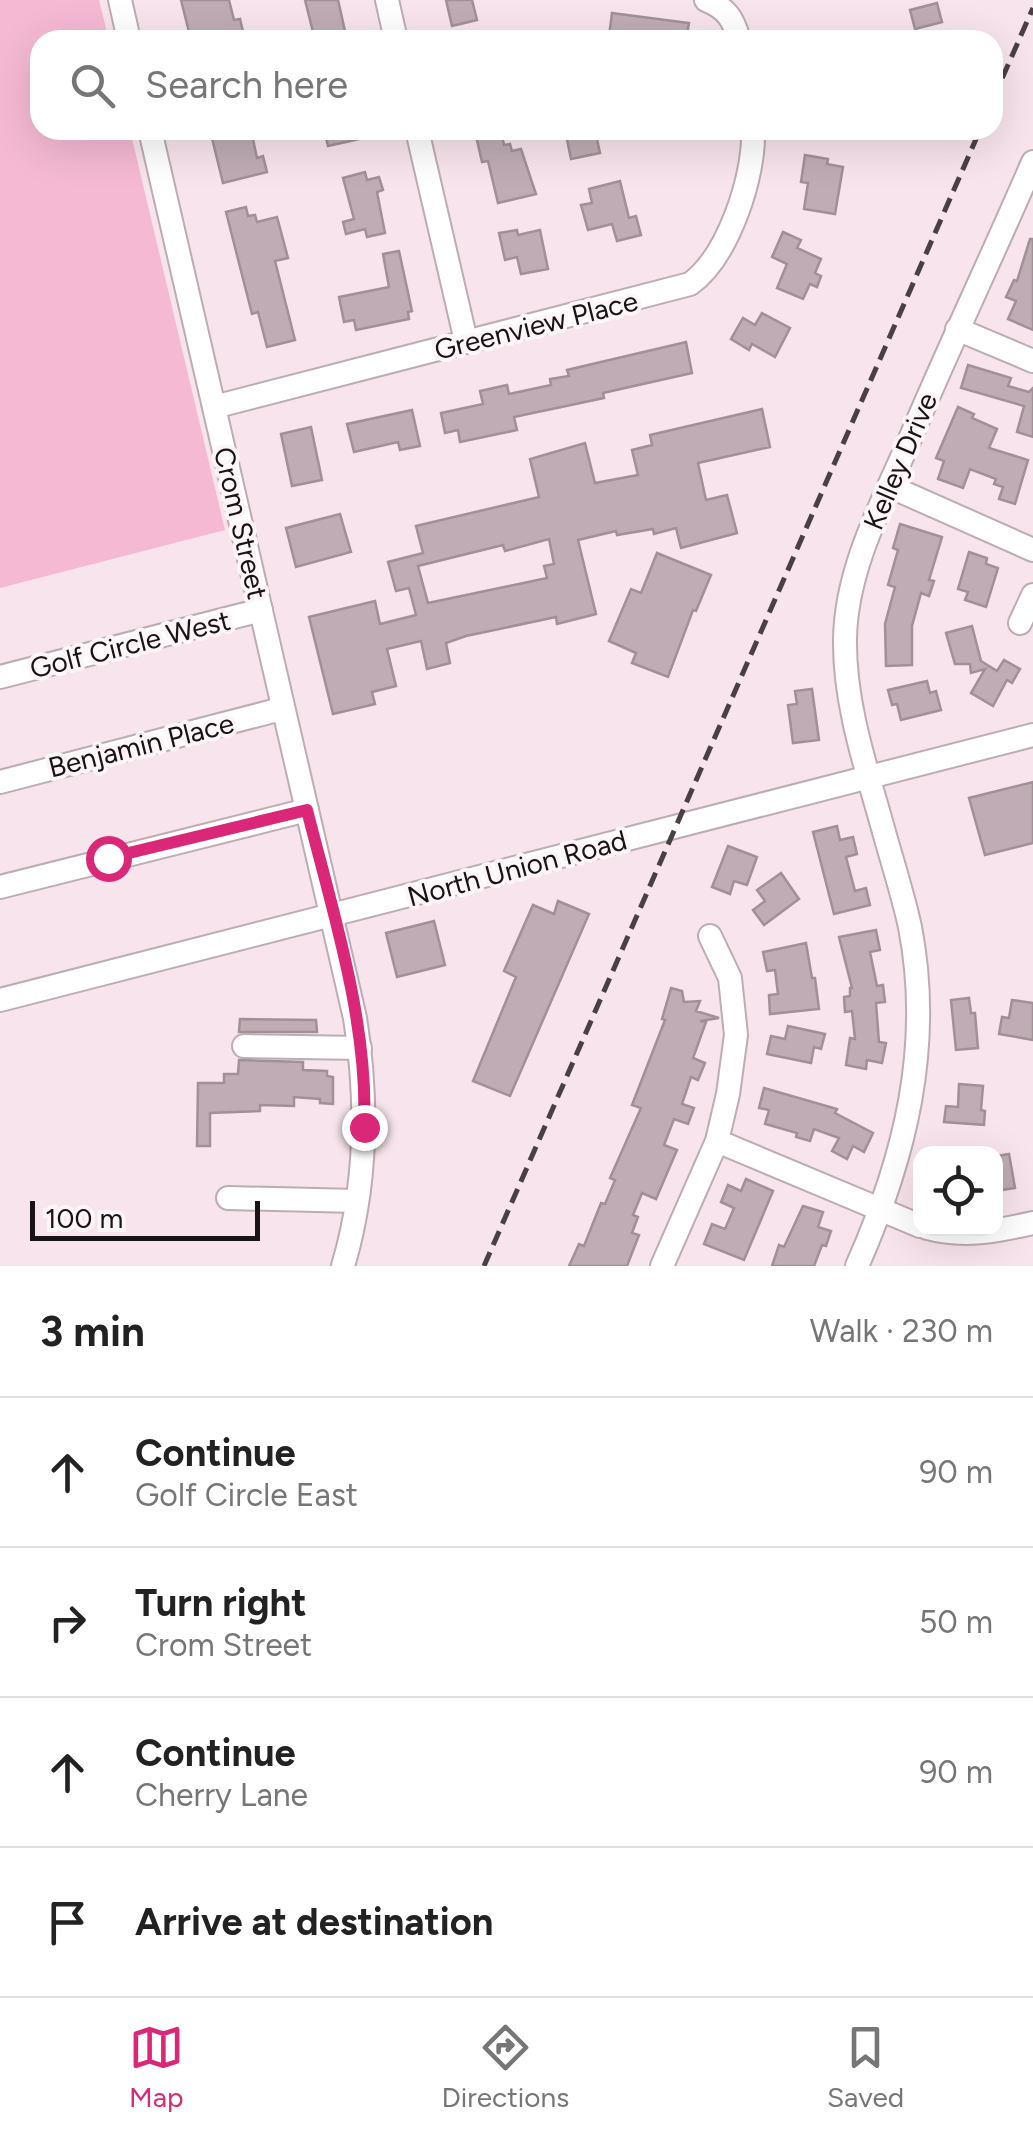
<!DOCTYPE html>
<html lang="en">
<head>
<meta charset="utf-8">
<style>
	body { margin:0; font-family:Figtree,sans-serif; background:#f2f2f2; color:#222 }
	.controls { position:absolute; right:30px; bottom:30px; display:grid; overflow:hidden; border-radius:20px; box-shadow:0 10px 40px #0002 }
	.controls button { width:90px; height:90px; display:grid; place-items:center; padding:0; border:0; border-bottom:2px solid #e0e0e0; background:#fff; color:#222; font:50px sans-serif }
	.scale { position:absolute; left:30px; bottom:25px; width:230px; box-sizing:border-box; padding-left:10px; border:5px solid #191315; border-top:0; font-size:28px; line-height:35px; white-space:nowrap; color:#191315; -webkit-text-stroke:8px #fdf5f8; paint-order:stroke }
	.stop { position:absolute; width:30px; height:30px; margin:-22px; border:8px solid #db2777; border-radius:50%; background:#fff }
	.stop.end { background:#db2777; border-color:#fff; box-shadow:0 2px 10px #0008 }
	.list { margin:0; padding:0; list-style:none }
	h2 { display:flex; justify-content:space-between; align-items:center; height:130px; margin:0; padding:0 40px; font-size:42px }
	h2 small { font-size:32px; font-weight:400; color:#767676 }
	.list li { display:grid; grid-template-columns:65px 1fr auto; gap:30px; align-items:center; box-sizing:border-box; height:150px; padding:0 40px; border-top:2px solid #e0e0e0 }
	.list b { display:block; font-size:38px; white-space:nowrap }
	.list p { margin:0; font-size:32px; white-space:nowrap; color:#767676 }
	.list em { font-size:32px; font-style:normal; color:#767676 }
	.icon { flex:none; width:55px; height:55px; fill:none; stroke:currentColor; stroke-width:2; stroke-linecap:round; stroke-linejoin:round }
	.map { position:relative; flex:none; width:1033px; height:1266px; overflow:hidden }
	.search { position:absolute; background:#fff; box-shadow:0 10px 40px #0002; left:30px; right:30px; top:30px; height:110px; display:flex; align-items:center; gap:25px; box-sizing:border-box; padding:0 35px; border-radius:30px; color:#767676; font-size:38px }
	.sheet { height:730px; background:#fff }
	nav { display:flex; justify-content:space-around; align-items:center; box-sizing:border-box; height:140px; border-top:2px solid #e0e0e0; background:#fff; font-size:28px; color:#767676 }
	nav a { display:grid; justify-items:center; gap:5px }
	nav .on { color:#db2777 }
	.map>svg:first-child { display:block }
</style>
</head>
<body>
<div class="map">
<svg width="1033" height="1266" viewBox="0 0 1033 1266">
	<rect width="100%" height="100%" fill="#f8e4ec"/>
	<!-- green -->
	<polygon fill="#f5b9d3" points="0,0 99,0 109,40 40,40 40,130 130,130 225,530 0,588"/>
	<!-- building -->
	<g fill="#bfacb4" stroke="#a29097" stroke-width="2.5" fill-rule="evenodd">
		<polygon points="181,0 229,0 234,20 240,19 245,40 191,40"/>
		<polygon points="305,0 338,0 347,40 315,40"/>
		<polygon points="446,0 472,0 477,20 452,26"/>
		<polygon points="937,3 942,22 915,29 910,10"/>
		<polygon points="612,13 689,23 686,40 609,36"/>
		<polygon points="210,130 251,130 257,158 263,156 267,172 223,183"/>
		<polygon points="324,130 376,130 377,135 328,146"/>
		<polygon points="565,130 595,130 600,153 571,159"/>
		<polygon points="501,131 504,145 510,144 512,151 521,149 536,194 498,203 488,161 482,162 476,136"/>
		<polygon points="805,155 828,159 827,164 843,167 835,214 804,209 808,183 801,182"/>
		<polygon points="365,172 367,180 379,177 383,190 377,192 385,233 367,237 365,229 346,234 343,222 354,219 343,178"/>
		<polygon points="620,181 629,218 636,216 641,235 617,241 612,224 588,230 581,205 592,203 589,189"/>
		<polygon points="246,207 248,216 255,215 257,222 277,217 288,258 275,261 295,340 267,347 258,312 252,314 226,212"/>
		<polygon points="517,230 518,235 540,230 548,269 521,274 517,257 505,260 499,233"/>
		<polygon points="783,232 801,240 797,248 821,259 815,273 821,276 817,287 810,284 803,299 777,288 787,264 772,257"/>
		<polygon points="1030,239 1033,239 1033,330 1008,319 1016,301 1006,297 1014,280 1017,281"/>
		<polygon points="399,251 412,311 408,312 409,319 356,330 354,320 344,322 339,297 389,287 383,254"/>
		<polygon points="762,313 790,328 775,357 752,344 749,350 731,339 743,318 755,325"/>
		<polygon points="686,342 692,373 603,393 604,398 514,417 517,430 460,442 458,430 445,433 441,413 483,404 480,391 507,385 509,394 551,385 550,379 569,376 567,370"/>
		<polygon points="968,365 1011,378 1008,386 1029,392 1033,388 1033,437 1017,432 1024,406 961,388"/>
		<polygon points="958,407 974,414 972,418 997,429 989,448 1028,460 1015,504 999,499 1003,487 994,484 996,479 970,469 963,488 938,479 944,461 936,458"/>
		<path d="M 762,409 L 770,447 L 698,463 L 706,500 L 727,495 L 737,533 L 681,548 L 676,528 L 654,534 L 653,529 L 617,535 L 616,531 L 578,540 L 596,614 L 557,624 L 556,617 L 466,636 L 446,643 L 450,663 L 427,669 L 421,641 L 387,649 L 396,686 L 372,692 L 375,704 L 333,714 L 309,617 L 375,601 L 380,624 L 416,615 L 409,588 L 396,591 L 388,562 L 423,553 L 416,526 L 539,497 L 530,459 L 585,443 L 595,483 L 638,475 L 632,450 L 652,445 L 650,435 ZM 549,539 L 554,564 L 544,566 L 547,578 L 428,603 L 418,566 L 503,545 L 505,551 Z"/>
		<polygon points="412,410 420,446 400,450 398,442 354,452 347,424"/>
		<polygon points="311,427 322,480 292,486 281,434"/>
		<polygon points="340,514 351,552 296,567 286,528"/>
		<polygon points="900,524 942,537 929,580 934,581 929,596 921,593 912,626 912,665 886,666 885,624 895,587 888,585 898,550 893,548"/>
		<polygon points="969,552 987,558 986,564 998,568 986,607 965,600 968,592 958,589"/>
		<polygon points="657,553 711,575 696,611 693,610 668,677 632,663 636,653 609,641 631,589 641,593"/>
		<polygon points="972,626 981,661 997,671 1004,660 1020,669 1012,683 1007,680 993,706 971,693 985,669 971,673 970,664 955,664 946,633"/>
		<polygon points="927,681 930,693 936,691 941,710 901,720 897,704 892,705 888,690"/>
		<polygon points="812,689 819,740 793,743 788,705 797,704 795,691"/>
		<polygon points="1033,782 1033,843 985,855 969,798"/>
		<polygon points="837,826 840,840 853,837 857,854 846,857 855,891 866,888 870,905 834,914 813,832"/>
		<polygon points="728,846 757,857 747,885 734,881 730,894 712,887"/>
		<polygon points="781,873 799,899 764,925 753,910 765,901 757,890"/>
		<polygon points="558,901 589,914 510,1096 473,1081 516,977 504,971 533,905 554,914"/>
		<polygon points="434,921 445,965 397,977 386,933"/>
		<polygon points="876,930 880,950 870,952 877,986 883,985 885,1002 876,1003 879,1042 886,1043 882,1063 867,1060 866,1069 846,1065 850,1038 855,1039 852,1011 845,1012 844,997 850,996 850,988 852,988 839,937"/>
		<polygon points="806,943 812,978 815,978 819,1009 770,1014 769,995 778,994 775,970 767,971 763,952"/>
		<polygon points="671,988 682,991 684,1002 700,1001 696,1011 719,1018 700,1021 706,1022 693,1058 705,1063 698,1080 691,1077 682,1104 694,1108 688,1124 674,1119 664,1145 677,1150 656,1199 642,1193 633,1215 638,1217 632,1233 639,1235 627,1266 569,1266 579,1244 584,1246 601,1203 605,1204 615,1180 610,1178 641,1108 632,1105 665,1020 662,1019"/>
		<polygon points="969,998 971,1013 975,1013 978,1048 956,1050 951,1000"/>
		<polygon points="1012,1000 1033,1003 1033,1040 999,1034 1002,1017 1009,1018"/>
		<polygon points="240,1019 316,1020 317,1032 239,1032"/>
		<polygon points="788,1026 825,1034 821,1049 814,1047 811,1063 767,1054 771,1036 785,1039"/>
		<polygon points="239,1060 303,1062 303,1070 327,1071 327,1076 333,1077 333,1104 320,1103 320,1099 294,1097 294,1106 260,1105 260,1111 210,1113 210,1146 197,1146 198,1083 224,1083 224,1074 238,1074"/>
		<polygon points="959,1084 983,1086 981,1110 985,1111 984,1125 944,1122 946,1106 958,1107"/>
		<polygon points="764,1088 837,1109 835,1113 873,1133 864,1152 853,1146 847,1159 832,1151 839,1138 814,1129 810,1141 796,1137 797,1133 765,1124 769,1110 759,1108"/>
		<polygon points="1009,1154 1015,1188 996,1191 996,1156"/>
		<polygon points="746,1179 773,1191 744,1260 704,1244 712,1224 725,1229 734,1208 721,1202 728,1185 741,1191"/>
		<polygon points="803,1206 823,1212 818,1227 831,1231 826,1246 822,1245 814,1266 772,1266 779,1245 784,1247"/>
	</g>
	<g fill="none" stroke-linecap="round" stroke-linejoin="round">
		<!-- minor casing -->
		<g stroke="#beacb3" stroke-width="26">
			<g id="minor">
				<polyline points="120,0 129,40"/>
				<polyline points="387,0 396,40"/>
				<path d="M 706,0 C 727,9 733,18 739,40"/>
				<path d="M 150,130 L 355,1018 C 368,1100 367,1185 343,1266"/>
				<polyline points="417,130 466,341"/>
				<polyline points="957,329 1033,361"/>
				<path d="M 214,407 L 690,284 C 728,257 755,176 753,130"/>
				<polyline points="889,486 1033,550"/>
				<polyline points="1020,623 1033,595"/>
				<polyline points="0,677 261,610"/>
				<polyline points="0,782 281,709"/>
				<polyline points="0,887 307,810"/>
				<polyline points="0,1000 1033,735"/>
				<polyline points="244,1046 360,1048"/>
				<polyline points="717,1141 920,1226"/>
				<polyline points="228,1198 357,1201"/>
				<path d="M 927,1228 C 964,1238 997,1231 1033,1223"/>
				<polyline points="662,1266 717,1141 728,1094 736,1035 730,978 710,936"/>
				<path d="M 857,1266 C 905,1158 933,1046 910,927 C 903,895 893,864 884,832 C 867,770 844,705 845,639 C 846,571 880,507 907,446 C 947,351 992,257 1033,162"/>
			</g>
		</g>
		<!-- minor -->
		<use href="#minor" stroke="#fff" stroke-width="22"/>
		<!-- rail -->
		<g stroke="#494043" stroke-width="5" stroke-dasharray="15 8" stroke-linecap="butt">
			<polyline points="993,99 1033,8"/>
			<polyline points="484,1266 980,130"/>
		</g>
	</g>
	<g fill="none" stroke-linecap="round" stroke-linejoin="round">
		<!-- route -->
		<path stroke="#db2777" stroke-width="12" d="M 108,858 L 307,810 C 332,909 369,1024 364,1127"/>
	</g>
	<g text-anchor="middle" dominant-baseline="central" stroke-width="8" stroke-linejoin="round" paint-order="stroke">
		<!-- street labels -->
		<g font-size="28" fill="#191315" stroke="#fdf5f8">
			<text transform="translate(536 325) rotate(-14)">Greenview Place</text>
			<text transform="translate(900 461) rotate(-67)">Kelley Drive</text>
			<text transform="translate(241 523) rotate(77)">Crom Street</text>
			<text transform="translate(130 644) rotate(-14)">Golf Circle West</text>
			<text transform="translate(141 745) rotate(-14)">Benjamin Place</text>
			<text transform="translate(517 868) rotate(-15)">North Union Road</text>
		</g>
	</g>
</svg>
<div class="controls">
<button><svg class="icon" aria-label="locate" viewBox="0 0 24 24"><circle cx="12" cy="12" r="6"/><path d="M12 2v4M12 18v4M2 12h4M18 12h4"/></svg></button>
</div>
<div class="scale">100 m</div>
<div class="stop" style="left:108px;top:858px"></div>
<div class="stop end" style="left:364px;top:1127px"></div>
<div class="search"><svg class="icon" aria-label="search" viewBox="0 0 24 24"><circle cx="10" cy="10" r="6"/><path d="M15 15l6 6"/></svg>Search here</div>
</div>
<section class="sheet">
<h2>3 min<small>Walk · 230 m</small></h2>
<ul class="list">
<li><svg class="icon" aria-label="ahead" viewBox="0 0 24 24"><path d="M12 20V5M6 11l6-6 6 6"/></svg><div><b>Continue</b><p>Golf Circle East</p></div><em>90 m</em></li>
<li><svg class="icon" aria-label="right" viewBox="0 0 24 24"><path d="M7 20v-9h11M14 6l5 5-5 5"/></svg><div><b>Turn right</b><p>Crom Street</p></div><em>50 m</em></li>
<li><svg class="icon" aria-label="ahead" viewBox="0 0 24 24"><path d="M12 20V5M6 11l6-6 6 6"/></svg><div><b>Continue</b><p>Cherry Lane</p></div><em>90 m</em></li>
<li><svg class="icon" aria-label="arrive" viewBox="0 0 24 24"><path d="M6 21V4h12l-3 4 3 4H6"/></svg><div><b>Arrive at destination</b></div></li>
</ul>
</section>
<nav>
<a class="on"><svg class="icon" aria-label="map" viewBox="0 0 24 24"><path d="M3 6l6-2 6 2 6-2v14l-6 2-6-2-6 2zM9 4v14M15 6v14"/></svg>Map</a>
<a><svg class="icon" aria-label="directions" viewBox="0 0 24 24"><path d="M12 3l9 9-9 9-9-9zM9 14v-3h6M13 9l2 2-2 2"/></svg>Directions</a>
<a><svg class="icon" aria-label="saved" viewBox="0 0 24 24"><path d="M7 4h10v16l-5-4-5 4z"/></svg>Saved</a>
</nav>
</body>
</html>
